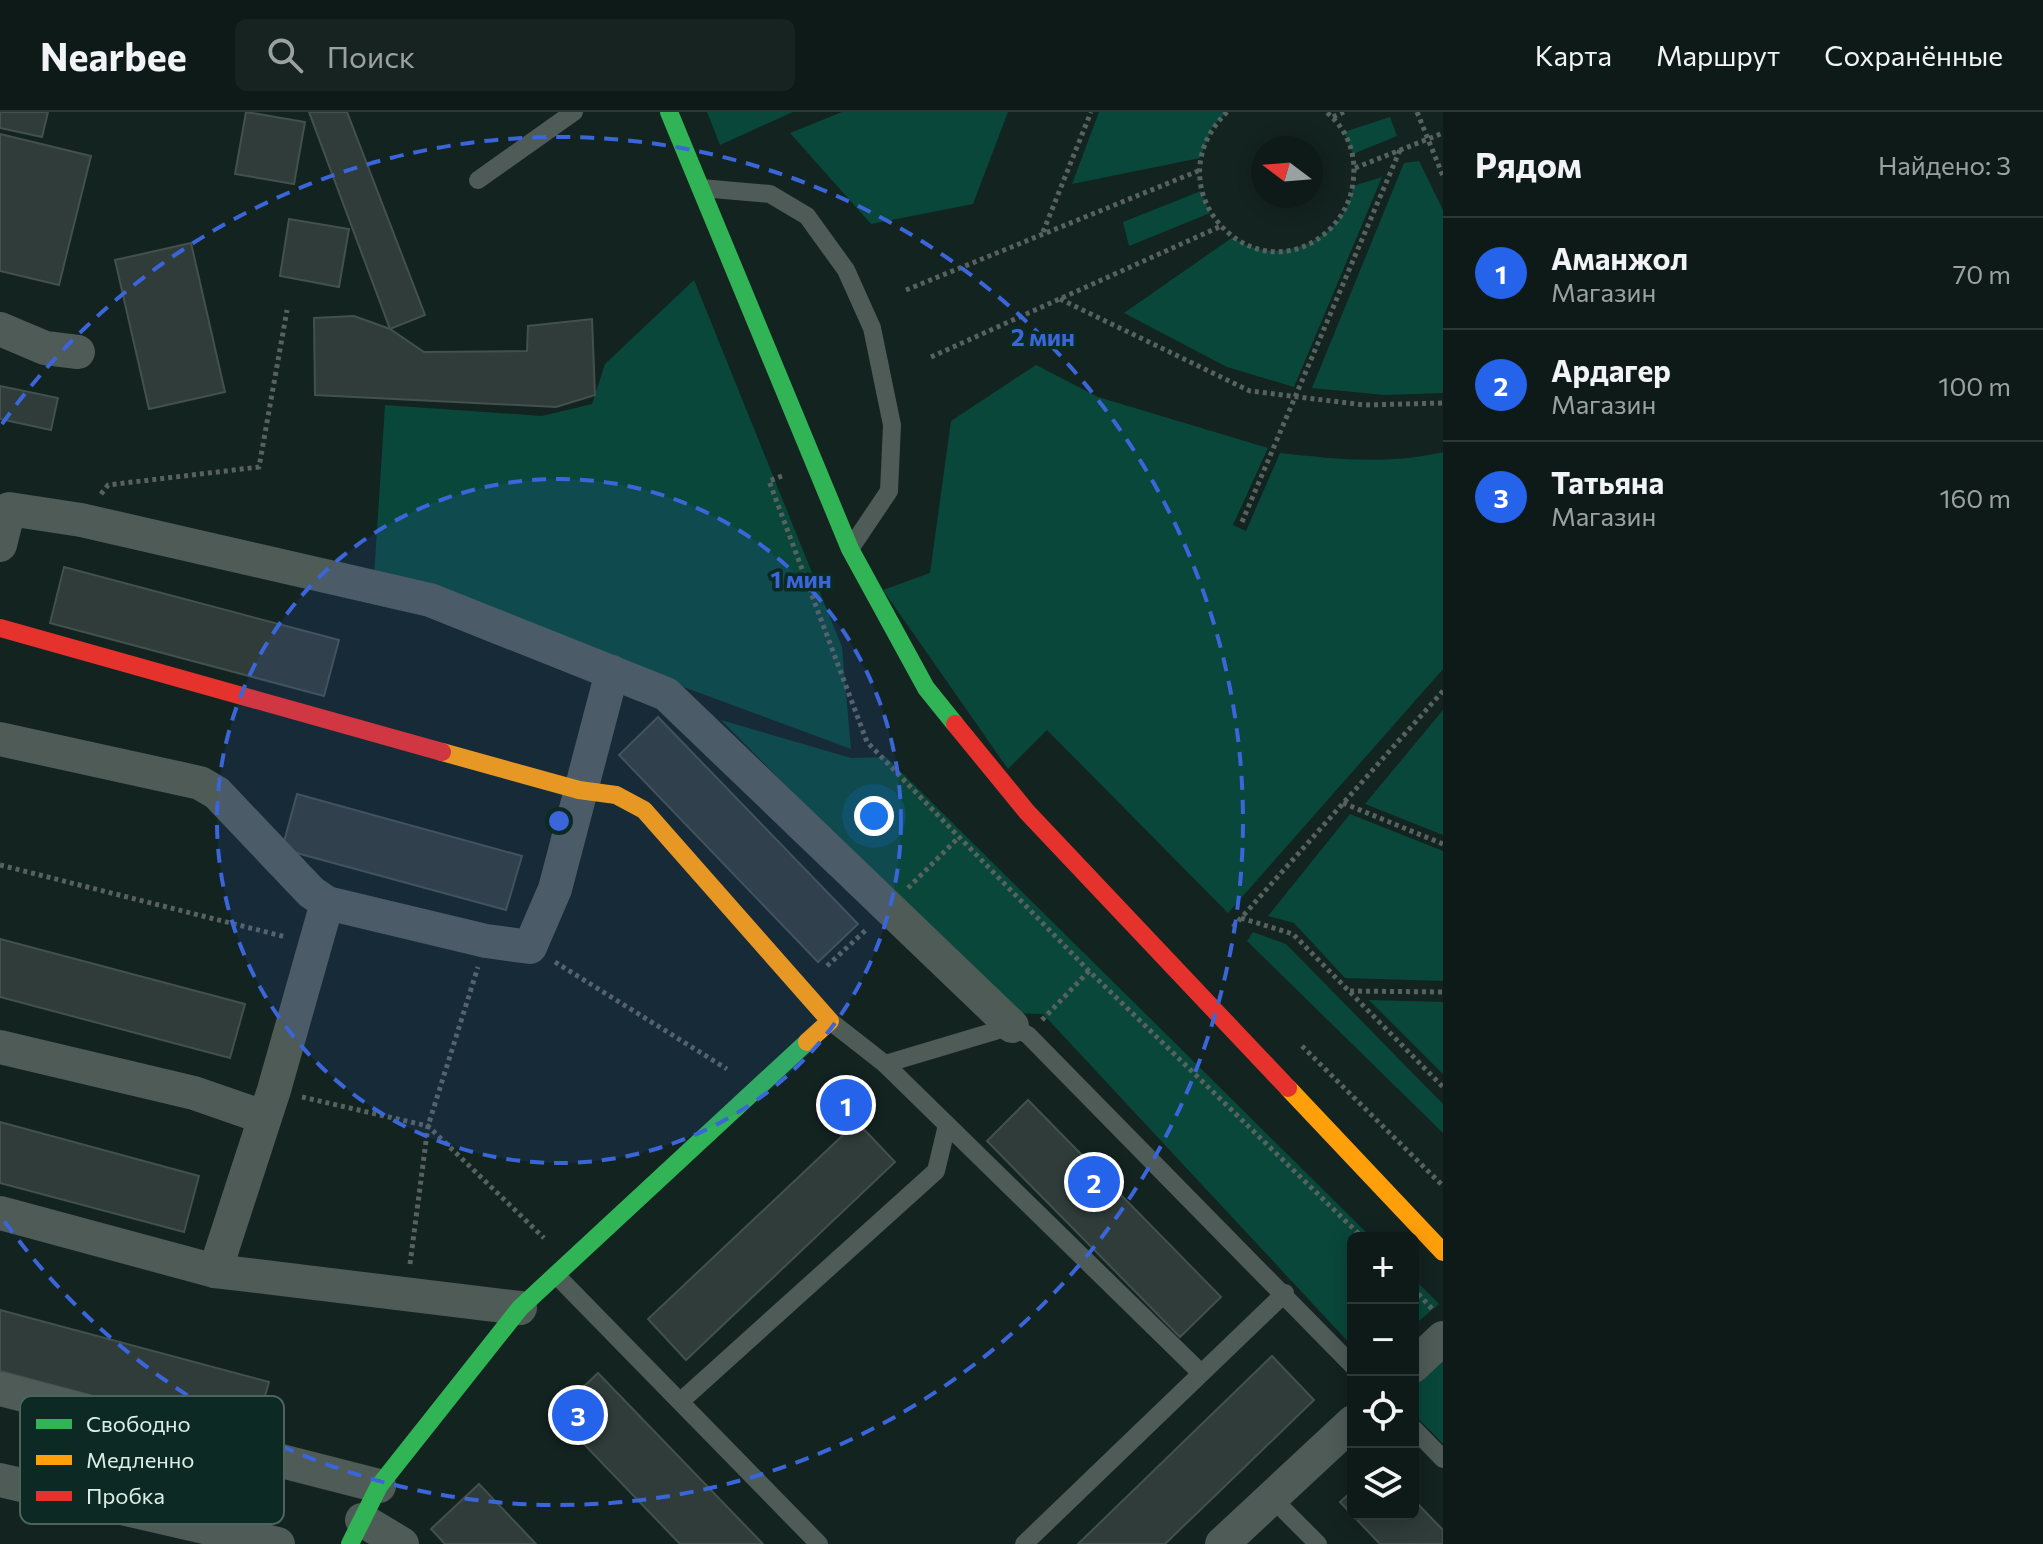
<!DOCTYPE html>
<html lang="ru">
<head>
<meta charset="utf-8">
<style>
	body { margin:0; font-family:Commissioner,sans-serif; background:#172321; color:#f1f3f6 }
	.controls { position:absolute; right:24px; bottom:24px; display:grid; overflow:hidden; border-radius:12px; box-shadow:0 4px 20px #0003 }
	.controls button { width:72px; height:72px; display:grid; place-items:center; padding:0; border:0; border-bottom:2px solid #2e3837; background:#0e1a18; color:#f1f3f6; font:40px sans-serif }
	.compass { position:absolute; left:1251px; top:24px; width:72px; height:72px; border-radius:50%; background:#0e1a18; box-shadow:0 4px 20px #0003; rotate:286deg }
	.you { position:absolute; left:874px; top:704px; width:28px; height:28px; margin:-20px; border:6px solid #fff; border-radius:50%; background:#1a73e8; box-shadow:0 0 0 12px #1a73e833 }
	.badge { display:grid; place-items:center; width:52px; height:52px; border-radius:50%; background:#2563eb; color:#fff; font-size:26px; font-weight:700 }
	.pin { position:absolute; translate:-50% -50%; border:4px solid #fff; box-shadow:0 2px 8px #0006 }
	.list { margin:0; padding:0; list-style:none }
	h2 { display:flex; justify-content:space-between; align-items:center; height:104px; margin:0; padding:0 32px; font-size:34px }
	h2 small { font-size:26px; font-weight:400; color:#9ba1a2 }
	.list li { display:grid; grid-template-columns:52px 1fr auto; gap:24px; align-items:center; box-sizing:border-box; height:112px; padding:0 32px; border-top:2px solid #2e3837 }
	.list b { display:block; font-size:30px; white-space:nowrap }
	.list p { margin:0; font-size:26px; white-space:nowrap; color:#9ba1a2 }
	.list em { font-size:26px; font-style:normal; color:#9ba1a2 }
	.icon { flex:none; width:44px; height:44px; fill:none; stroke:currentColor; stroke-width:2; stroke-linecap:round; stroke-linejoin:round }
	.map { position:relative; flex:none; width:1443px; height:1432px; overflow:hidden }
	header { display:flex; align-items:center; gap:48px; box-sizing:border-box; height:112px; padding:0 40px; background:#0e1a18; border-bottom:2px solid #2e3837 }
	header strong { font-size:38px }
	nav { display:flex; gap:44px; margin-inline-start:auto; font-size:28px }
	.search { width:560px; height:72px; background:#172321; display:flex; align-items:center; gap:20px; box-sizing:border-box; padding:0 28px; border-radius:12px; color:#9ba1a2; font-size:30px }
	main { display:flex }
	aside { flex:1; background:#0e1a18 }
	.map>svg:first-child { display:block }
</style>
</head>
<body>
<header>
<strong>Nearbee</strong>
<div class="search"><svg class="icon" aria-label="search" viewBox="0 0 24 24"><circle cx="10" cy="10" r="6"/><path d="M15 15l6 6"/></svg>Поиск</div>
<nav><a>Карта</a><a>Маршрут</a><a>Сохранённые</a></nav>
</header>
<main>
<div class="map">
<svg width="1443" height="1432" viewBox="0 0 1443 1432">
	<rect width="100%" height="100%" fill="#132320"/>
	<!-- green -->
	<g fill="#09473b">
		<polygon points="707,0 793,0 720,33"/>
		<polygon points="842,0 1008,0 973,92 871,112 790,21"/>
		<polygon points="1099,0 1227,0 1213,14 1200,46 1072,72"/>
		<polygon points="1390,5 1397,24 1353,42 1344,20"/>
		<polygon points="1419,49 1443,98 1443,281 1385,283 1312,276 1404,51"/>
		<path d="M 1382,65 L 1294,275 L 1227,255 L 1124,201 L 1233,125 C 1276,158 1346,128 1353,74 Z"/>
		<polygon points="1201,79 1210,101 1129,134 1123,110"/>
		<polygon points="694,168 842,535 851,637 459,492 374,465 385,293 542,304 592,292 605,252"/>
		<path d="M 1036,253 L 1098,285 L 1268,336 L 1233,413 L 1246,419 L 1280,341 C 1334,347 1389,353 1443,340 L 1443,557 L 1228,801 L 1047,618 L 1008,657 L 883,478 L 930,461 L 951,309 Z"/>
		<polygon points="1443,598 1443,723 1365,692"/>
		<polygon points="721,608 851,646 886,645 1372,1126 1353,1126 1353,1235 1043,902 1012,901"/>
		<polygon points="1350,702 1443,739 1443,869 1345,866 1294,811 1268,804"/>
		<polygon points="1253,820 1286,832 1443,992 1443,1021 1247,829"/>
		<polygon points="1369,888 1443,890 1443,962"/>
		<polygon points="1413,1166 1439,1192 1413,1214"/>
		<polygon points="1443,1245 1443,1332 1413,1301 1413,1274"/>
	</g>
	<!-- building -->
	<g fill="#2f3c39" stroke="#43514e" stroke-width="2">
		<polygon points="0,0 48,0 42,25 0,16"/>
		<polygon points="246,0 305,10 294,72 235,62"/>
		<polygon points="309,0 347,0 425,203 390,217"/>
		<polygon points="0,22 91,44 59,173 0,159"/>
		<polygon points="289,107 349,117 339,175 280,164"/>
		<polygon points="191,131 225,280 149,297 115,148"/>
		<polygon points="354,204 390,217 424,240 527,239 528,214 592,207 595,283 556,295 315,283 314,206"/>
		<polygon points="0,274 58,286 51,318 0,307"/>
		<polygon points="64,455 339,528 324,584 50,511"/>
		<polygon points="658,605 858,812 818,850 619,643"/>
		<polygon points="297,682 522,744 506,798 282,737"/>
		<polygon points="0,827 245,892 230,946 0,885"/>
		<polygon points="1028,988 1221,1185 1180,1225 987,1029"/>
		<polygon points="0,1010 199,1064 184,1120 0,1071"/>
		<polygon points="857,1010 895,1050 686,1248 648,1207"/>
		<polygon points="0,1198 269,1270 253,1327 0,1259"/>
		<polygon points="1272,1244 1314,1288 1165,1432 1078,1432"/>
		<polygon points="598,1261 763,1432 680,1432 555,1302"/>
		<polygon points="479,1372 536,1432 445,1432 431,1417"/>
		<polygon points="1353,1378 1353,1402 1413,1402 1413,1387 1443,1418 1443,1432 1380,1432 1340,1390"/>
	</g>
	<g fill="none" stroke-linecap="round" stroke-linejoin="round">
		<!-- path -->
		<g stroke="#57625f" stroke-width="5" stroke-dasharray="4 4" stroke-linecap="butt">
			<path d="M 1227,0 C 1149,77 1255,187 1329,118 C 1342,105 1351,89 1353,70 C 1357,44 1348,17 1326,0"/>
			<polyline points="1417,0 1443,64"/>
			<polyline points="1333,5 1344,0"/>
			<polyline points="1355,56 1443,21"/>
			<polyline points="1043,120 1091,0"/>
			<polyline points="906,178 1198,59"/>
			<polyline points="1060,187 1250,279 1364,293 1443,291"/>
			<polyline points="931,245 1219,115"/>
			<polyline points="782,364 769,369 867,630 1089,859 1363,1126"/>
			<polyline points="101,382 108,373 259,355 287,198"/>
			<polyline points="1242,410 1400,38"/>
			<polyline points="1343,691 1443,732"/>
			<polyline points="0,753 286,825"/>
			<polyline points="908,776 958,726"/>
			<polyline points="1241,806 1293,822 1443,975"/>
			<polyline points="1233,815 1443,579"/>
			<polyline points="555,850 727,957"/>
			<polyline points="827,854 867,817"/>
			<polyline points="1350,879 1443,880"/>
			<polyline points="1042,908 1089,859"/>
			<polyline points="1302,934 1443,1074"/>
			<polyline points="302,985 428,1014 544,1126"/>
			<polyline points="410,1152 428,1014 478,855"/>
			<polyline points="1413,1176 1434,1199"/>
		</g>
		<!-- lane -->
		<g stroke="#4e5b57" stroke-width="18">
			<polyline points="478,68 574,0"/>
			<polyline points="701,76 770,82 807,104 846,158 872,216 892,313 889,379 852,434"/>
			<polyline points="830,909 885,952 1012,914 1028,923 1353,1254"/>
			<polyline points="885,952 1201,1261"/>
			<polyline points="557,1164 819,1432"/>
			<polyline points="681,1289 936,1059 947,1013"/>
			<polyline points="1413,1316 1443,1347"/>
			<polyline points="1272,1386 1318,1432"/>
			<polyline points="1024,1432 1285,1181"/>
		</g>
		<!-- street -->
		<g stroke="#4e5b57" stroke-width="34">
			<polyline points="0,217 45,236 78,240"/>
			<polyline points="0,433 9,397 81,408 430,488 666,582 1012,914"/>
			<polyline points="0,627 200,671 217,681 311,780 327,791 486,829 530,835 555,777 612,560"/>
			<polyline points="0,935 194,981 263,1005"/>
			<polyline points="0,1101 215,1159 520,1196"/>
			<polyline points="215,1159 274,978 327,791"/>
			<polyline points="1413,1254 1443,1226"/>
			<polyline points="0,1277 379,1374"/>
			<polyline points="0,1368 278,1432"/>
			<polyline points="362,1408 402,1432"/>
			<polyline points="1222,1432 1353,1310"/>
		</g>
		<!-- fast -->
		<g stroke="#30b455" stroke-width="18">
			<polyline points="669,0 850,437 926,576 955,612"/>
			<polyline points="350,1432 379,1374 520,1196 807,930"/>
		</g>
		<!-- slow -->
		<g stroke="#ff9f0a" stroke-width="18">
			<polyline points="442,640 579,678 616,683 644,698 830,909 807,930"/>
			<polyline points="1288,976 1443,1140"/>
		</g>
		<!-- jam -->
		<g stroke="#e5322d" stroke-width="18">
			<polyline points="0,516 442,640"/>
			<polyline points="955,612 1027,700 1288,976"/>
		</g>
	</g>
	<!-- distance rings -->
	<circle cx="559" cy="709" r="342" fill="#3a66da" fill-opacity=".12"/>
	<g fill="none" stroke="#3a66da" stroke-width="4" stroke-dasharray="14 10">
		<circle cx="559" cy="709" r="342"/>
		<path d="M2 312A684 684 0 1 1 2 1106"/>
	</g>
	<!-- legend -->
	<rect x="20" y="1284" width="264" height="128" rx="12" fill="#0c2a23" stroke="#4b655e" stroke-width="2"/>
	<rect x="36" y="1307" width="36" height="10" fill="#30b455"/>
	<rect x="36" y="1343" width="36" height="10" fill="#ff9f0a"/>
	<rect x="36" y="1379" width="36" height="10" fill="#e5322d"/>
	<g font-size="22" fill="#ddeee8">
		<text x="86" y="1320">Свободно</text>
		<text x="86" y="1356">Медленно</text>
		<text x="86" y="1392">Пробка</text>
	</g>
	<circle cx="559" cy="709" r="12" fill="#3a66da" stroke="#0c2a23" stroke-width="4"/>
	<g font-size="24" text-anchor="middle" font-weight="bold" fill="#3a66da" stroke="#0c2a23" stroke-width="7" stroke-linejoin="round" paint-order="stroke">
		<text x="1043" y="234">2 мин</text>
		<text x="801" y="476">1 мин</text>
	</g>
</svg>
<div class="controls">
<button>+</button>
<button>−</button>
<button><svg class="icon" aria-label="locate" viewBox="0 0 24 24"><circle cx="12" cy="12" r="6"/><path d="M12 2v4M12 18v4M2 12h4M18 12h4"/></svg></button>
<button><svg class="icon" aria-label="layers" viewBox="0 0 24 24"><path d="M12 4l9 5-9 5-9-5zM3 14l9 5 9-5"/></svg></button>
</div>
<svg class="compass" viewBox="-18 -18 36 36"><path d="M0-13l5 13h-10z" fill="#e53935"/><path d="M0 13l5-13h-10z" fill="#9ba1a2"/></svg>
<div class="you"></div>
<div class="pin badge" style="left:846px;top:993px">1</div>
<div class="pin badge" style="left:1094px;top:1070px">2</div>
<div class="pin badge" style="left:578px;top:1303px">3</div>
</div>
<aside>
<h2>Рядом<small>Найдено: 3</small></h2>
<ul class="list">
<li><span class="badge">1</span><div><b>Аманжол</b><p>Магазин</p></div><em>70 m</em></li>
<li><span class="badge">2</span><div><b>Ардагер</b><p>Магазин</p></div><em>100 m</em></li>
<li><span class="badge">3</span><div><b>Татьяна</b><p>Магазин</p></div><em>160 m</em></li>
</ul>
</aside>
</main>
</body>
</html>
